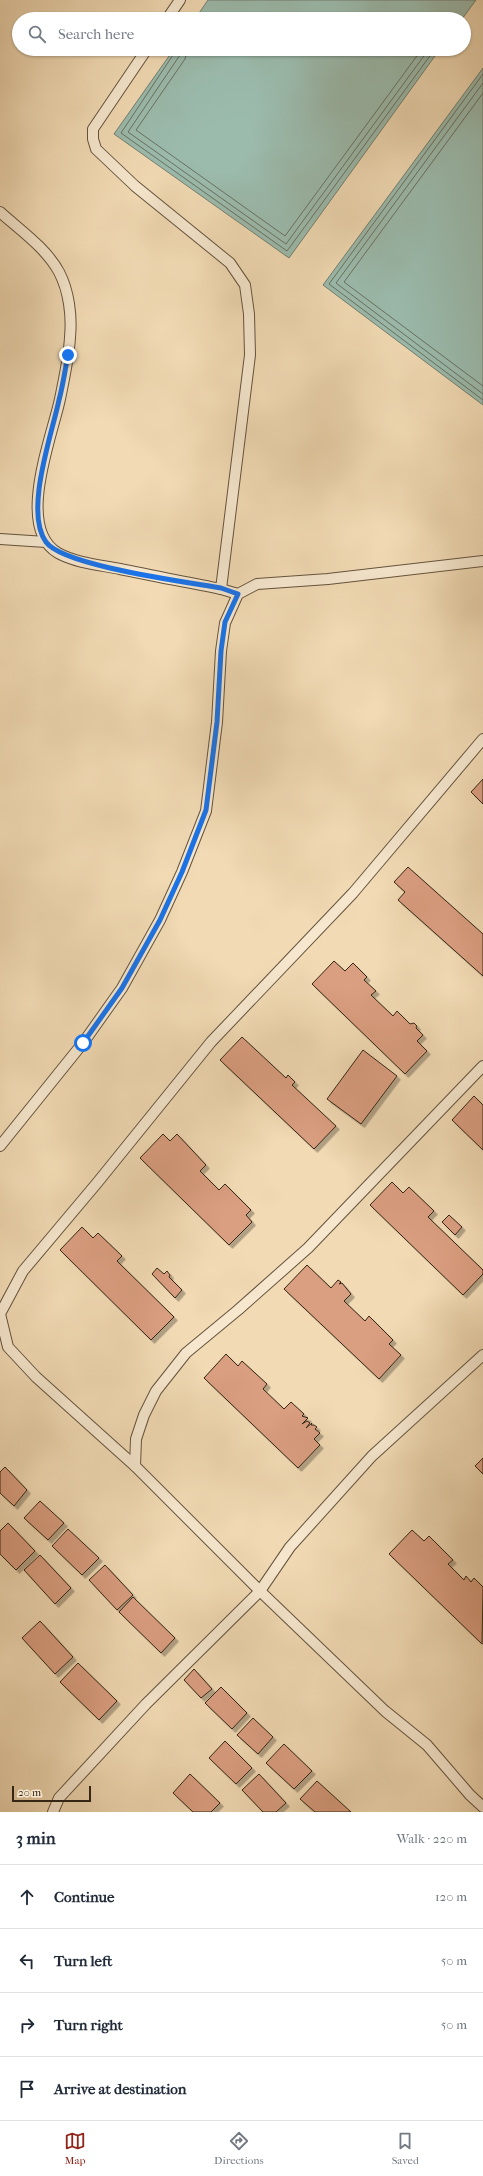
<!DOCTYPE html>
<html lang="en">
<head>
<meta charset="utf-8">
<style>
	body { margin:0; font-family:"IM FELL French Canon",serif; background:#f6f6f7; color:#1f2937 }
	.scale { position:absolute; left:12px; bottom:10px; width:79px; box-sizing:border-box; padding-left:4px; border:2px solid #352615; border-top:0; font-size:11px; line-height:14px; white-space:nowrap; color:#352615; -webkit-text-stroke:3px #f6e7ce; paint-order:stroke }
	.stop { position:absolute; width:12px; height:12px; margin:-9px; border:3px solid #1a73e8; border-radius:50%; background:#fff }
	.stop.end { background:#1a73e8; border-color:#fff; box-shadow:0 1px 4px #0008 }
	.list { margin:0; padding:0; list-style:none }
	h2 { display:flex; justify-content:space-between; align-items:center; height:52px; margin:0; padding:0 16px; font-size:17px }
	h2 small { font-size:13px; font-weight:400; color:#747a83 }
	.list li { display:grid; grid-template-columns:26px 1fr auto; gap:12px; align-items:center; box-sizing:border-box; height:64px; padding:0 16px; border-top:1px solid #e0e1e3 }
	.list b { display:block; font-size:15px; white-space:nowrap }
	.list em { font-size:13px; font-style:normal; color:#747a83 }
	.icon { flex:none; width:22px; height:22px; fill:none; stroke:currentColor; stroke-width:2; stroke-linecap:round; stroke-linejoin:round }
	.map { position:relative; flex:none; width:483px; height:1812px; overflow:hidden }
	.search { position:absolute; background:#fff; box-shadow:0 1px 3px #0004; left:12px; right:12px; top:12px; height:44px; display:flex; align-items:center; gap:10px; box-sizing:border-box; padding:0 14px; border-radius:22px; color:#747a83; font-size:15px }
	.sheet { height:308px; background:#fff }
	nav { display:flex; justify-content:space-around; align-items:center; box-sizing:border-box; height:56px; border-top:1px solid #e0e1e3; background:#fff; font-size:11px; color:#747a83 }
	nav a { display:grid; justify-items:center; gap:2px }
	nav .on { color:#8f2418 }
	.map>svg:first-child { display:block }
</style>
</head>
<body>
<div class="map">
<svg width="483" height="1812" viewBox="0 0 483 1812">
	<defs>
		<filter id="shadow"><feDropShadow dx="3.5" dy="3.5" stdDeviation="0" flood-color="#0004"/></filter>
	</defs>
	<rect width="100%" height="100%" fill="#f1dab4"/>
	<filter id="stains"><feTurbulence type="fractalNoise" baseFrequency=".005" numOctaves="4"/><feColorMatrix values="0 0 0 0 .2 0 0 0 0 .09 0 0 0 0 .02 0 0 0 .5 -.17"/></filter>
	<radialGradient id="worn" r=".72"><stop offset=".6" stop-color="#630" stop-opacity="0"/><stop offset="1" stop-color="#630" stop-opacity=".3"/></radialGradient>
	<!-- water -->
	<g fill="#9bbbad" stroke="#727f70">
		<polygon points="208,0 476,0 462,19 195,19"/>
		<polygon points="174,49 440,49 289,258 114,134"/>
		<polygon points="483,68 483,405 323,285"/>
	</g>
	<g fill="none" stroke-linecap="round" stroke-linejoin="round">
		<!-- shore -->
		<g stroke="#687061" stroke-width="1">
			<polyline points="177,49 121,133 287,251 435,49"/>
			<polyline points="182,49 180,55 128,132 286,244 429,49"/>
			<polyline points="188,49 185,59 136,130 285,236 422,49"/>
			<polyline points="483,74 329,284 483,400"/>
			<polyline points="483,83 336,283 483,394"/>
			<polyline points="483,93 344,282 483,386"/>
		</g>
	</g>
	<!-- building -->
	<g fill="#da9e80" stroke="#352615" filter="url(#shadow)">
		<polygon points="483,779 483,804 471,792"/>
		<polygon points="408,867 483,934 483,976 398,900 405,892 394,882"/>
		<polygon points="334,961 345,971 353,963 367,977 364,980 376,991 371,995 393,1016 397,1011 410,1024 414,1023 417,1026 416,1028 423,1035 417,1041 427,1051 405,1074 312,984"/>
		<polygon points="242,1037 286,1078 288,1075 295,1082 292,1085 336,1126 314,1149 220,1060"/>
		<polygon points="363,1050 397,1076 361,1124 327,1099"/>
		<polygon points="474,1096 483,1105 483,1150 452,1120"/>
		<polygon points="163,1134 170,1141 177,1134 206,1165 200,1171 219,1190 225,1184 251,1210 246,1215 252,1222 229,1245 140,1158"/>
		<polygon points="392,1182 403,1193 409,1187 434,1211 428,1217 483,1270 483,1274 463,1295 370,1205"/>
		<polygon points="449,1215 462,1227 455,1235 442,1222"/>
		<polygon points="82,1227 93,1238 98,1233 122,1256 117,1261 174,1317 151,1340 60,1250"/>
		<polygon points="307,1265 331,1288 338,1280 341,1282 339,1284 342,1283 351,1294 344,1301 365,1321 369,1316 393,1340 389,1344 401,1355 379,1379 284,1289"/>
		<polygon points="157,1268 164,1274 167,1271 170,1275 169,1277 182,1290 175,1298 152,1274"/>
		<polygon points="226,1354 238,1366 242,1361 267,1384 263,1389 284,1409 291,1402 304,1414 302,1416 308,1418 302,1424 307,1421 310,1423 306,1428 312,1423 311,1425 314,1425 317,1427 315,1429 320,1433 314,1439 320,1445 298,1468 204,1378"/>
		<polygon points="483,1458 483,1474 475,1466"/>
		<polygon points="5,1467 27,1490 14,1506 0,1493 0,1472"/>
		<polygon points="40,1501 64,1523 48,1540 24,1518"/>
		<polygon points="8,1523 35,1551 16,1570 0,1554 0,1531"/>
		<polygon points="68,1529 99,1558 82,1575 52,1546"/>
		<polygon points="412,1530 424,1541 429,1536 453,1560 448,1564 464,1580 466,1576 471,1582 474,1578 483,1587 482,1644 389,1554"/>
		<polygon points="40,1555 71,1588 55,1604 24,1570"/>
		<polygon points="105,1565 133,1595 117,1610 89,1580"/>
		<polygon points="133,1597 175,1638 161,1653 119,1612"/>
		<polygon points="40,1621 73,1657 55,1674 22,1638"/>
		<polygon points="78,1663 117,1701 99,1720 60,1682"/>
		<polygon points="194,1669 212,1689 201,1698 184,1680"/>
		<polygon points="221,1687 247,1713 232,1729 205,1703"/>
		<polygon points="253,1718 273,1737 258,1754 237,1735"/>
		<polygon points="225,1741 252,1768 236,1784 209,1758"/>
		<polygon points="284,1744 312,1771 294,1789 266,1763"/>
		<polygon points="190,1774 220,1803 211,1812 193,1812 173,1793"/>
		<polygon points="259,1774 286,1803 276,1812 263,1812 242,1790"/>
		<polygon points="317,1781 351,1812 315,1812 300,1799"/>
	</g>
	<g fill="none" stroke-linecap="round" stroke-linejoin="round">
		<!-- lane casing -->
		<g stroke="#64533d" stroke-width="12">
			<g id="lane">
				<polyline points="167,19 180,0"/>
				<polyline points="147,49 93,129 93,139 96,149 135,186 230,263 245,285 249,314 250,355 221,589"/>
				<path d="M 0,212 C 20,230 46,248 59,272 C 69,291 72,316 70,337 C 69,357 64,379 60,399 C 52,437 15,528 58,553 C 76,563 100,565 120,569 C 153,576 187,582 221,589 L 238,594"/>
				<polyline points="0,539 46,542"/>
				<polyline points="483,739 353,893 211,1042 97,1183 23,1271 0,1314 8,1347 36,1377 135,1466 260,1591 385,1711 427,1745 470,1795 483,1807"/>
				<polyline points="0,1146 83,1043 122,988 160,920 182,872 206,811 217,722 221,651 225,623 238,594 257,584 328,579 483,561"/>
				<polyline points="135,1466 136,1439 144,1415 156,1391 186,1353 238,1310 308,1248 483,1066"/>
				<polyline points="53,1812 59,1798 146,1704 260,1591 290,1547 372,1456 483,1355"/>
			</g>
		</g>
		<!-- lane -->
		<use href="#lane" stroke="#f6e7ce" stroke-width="10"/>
	</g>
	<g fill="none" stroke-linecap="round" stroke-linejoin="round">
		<!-- route -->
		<path stroke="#1a73e8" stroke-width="5" d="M 68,355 C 65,370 63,385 59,400 C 52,434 24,512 46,542 C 63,566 187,582 221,588 L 238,594 L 225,622 L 221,651 L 217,722 L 206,810 L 182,872 L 160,920 L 122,988 L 83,1043"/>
	</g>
	<rect width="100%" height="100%" filter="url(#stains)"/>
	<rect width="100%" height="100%" fill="url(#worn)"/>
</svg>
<div class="scale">20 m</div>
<div class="stop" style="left:83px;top:1043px"></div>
<div class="stop end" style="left:68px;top:355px"></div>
<div class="search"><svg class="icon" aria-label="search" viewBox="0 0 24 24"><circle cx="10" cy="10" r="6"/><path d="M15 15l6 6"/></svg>Search here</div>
</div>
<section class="sheet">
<h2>3 min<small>Walk · 220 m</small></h2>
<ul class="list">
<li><svg class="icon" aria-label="ahead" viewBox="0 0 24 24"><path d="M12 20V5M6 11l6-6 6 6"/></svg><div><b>Continue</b></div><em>120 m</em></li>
<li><svg class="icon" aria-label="left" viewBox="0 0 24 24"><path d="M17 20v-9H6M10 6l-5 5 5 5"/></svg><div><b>Turn left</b></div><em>50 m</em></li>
<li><svg class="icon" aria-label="right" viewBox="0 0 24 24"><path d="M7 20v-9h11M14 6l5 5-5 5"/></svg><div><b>Turn right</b></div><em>50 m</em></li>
<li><svg class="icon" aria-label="arrive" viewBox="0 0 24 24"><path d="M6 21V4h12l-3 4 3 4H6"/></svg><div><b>Arrive at destination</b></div></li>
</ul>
</section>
<nav>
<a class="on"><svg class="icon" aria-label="map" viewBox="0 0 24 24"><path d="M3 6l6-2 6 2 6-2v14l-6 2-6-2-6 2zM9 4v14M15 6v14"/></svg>Map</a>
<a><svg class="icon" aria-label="directions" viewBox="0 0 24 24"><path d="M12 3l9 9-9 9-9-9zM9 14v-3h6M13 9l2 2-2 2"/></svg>Directions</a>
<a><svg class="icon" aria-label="saved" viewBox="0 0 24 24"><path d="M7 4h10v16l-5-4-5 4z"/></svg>Saved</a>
</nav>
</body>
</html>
